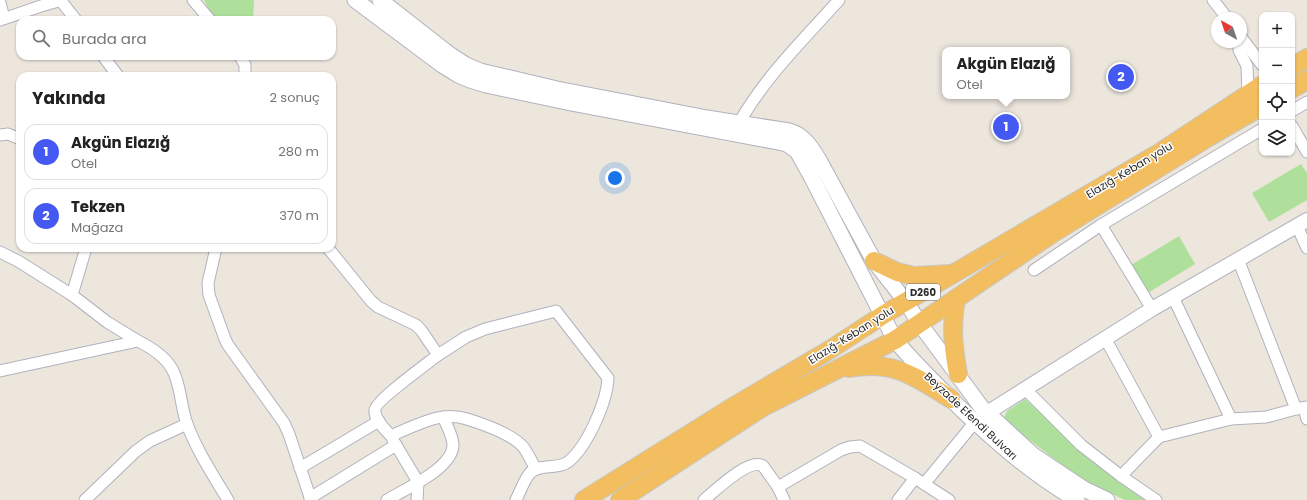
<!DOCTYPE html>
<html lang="tr">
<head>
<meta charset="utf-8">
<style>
	body { margin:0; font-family:Poppins,sans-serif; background:#f2f2f2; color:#222 }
	.controls { position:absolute; right:12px; top:12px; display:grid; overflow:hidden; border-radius:8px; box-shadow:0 1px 3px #0004 }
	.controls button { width:36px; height:36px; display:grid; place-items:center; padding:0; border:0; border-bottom:1px solid #e0e0e0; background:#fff; color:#222; font:20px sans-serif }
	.compass { position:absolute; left:1211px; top:12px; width:36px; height:36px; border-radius:50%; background:#fff; box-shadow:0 1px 3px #0004; rotate:320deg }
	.you { position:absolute; left:615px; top:178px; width:14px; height:14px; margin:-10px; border:3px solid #fff; border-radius:50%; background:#1a73e8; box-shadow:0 0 0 6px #1a73e833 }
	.badge { display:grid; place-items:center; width:26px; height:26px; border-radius:50%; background:#4359f2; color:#fff; font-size:13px; font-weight:700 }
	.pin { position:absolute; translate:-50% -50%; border:2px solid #fff; box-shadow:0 1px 4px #0006 }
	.popup { position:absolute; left:942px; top:47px; width:128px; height:52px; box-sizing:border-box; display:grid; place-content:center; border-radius:8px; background:#fff; filter:drop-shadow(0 1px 3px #0005); font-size:13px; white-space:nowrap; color:#767676 }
	.popup b { font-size:15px; color:#222 }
	.popup::after { content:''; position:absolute; left:50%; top:100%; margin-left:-8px; border:8px solid transparent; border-top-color:#fff }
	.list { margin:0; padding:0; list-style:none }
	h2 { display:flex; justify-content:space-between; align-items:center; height:52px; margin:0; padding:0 16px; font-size:17px }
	h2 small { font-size:13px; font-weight:400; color:#767676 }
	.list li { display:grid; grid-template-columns:26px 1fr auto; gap:12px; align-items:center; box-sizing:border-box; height:56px; margin:0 8px 8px; padding:0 8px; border:1px solid #e0e0e0; border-radius:12px }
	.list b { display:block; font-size:15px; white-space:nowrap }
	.list p { margin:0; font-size:13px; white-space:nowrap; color:#767676 }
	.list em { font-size:13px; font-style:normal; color:#767676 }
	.icon { flex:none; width:22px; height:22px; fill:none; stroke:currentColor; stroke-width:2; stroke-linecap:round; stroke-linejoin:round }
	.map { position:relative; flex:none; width:1307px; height:500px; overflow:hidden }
	.search { position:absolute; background:#fff; box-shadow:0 1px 3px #0004; left:16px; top:16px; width:320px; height:44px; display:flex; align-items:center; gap:10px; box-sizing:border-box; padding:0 14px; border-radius:12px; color:#767676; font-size:15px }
	.panel { position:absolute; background:#fff; box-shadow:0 1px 3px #0004; left:16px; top:72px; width:320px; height:180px; border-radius:12px }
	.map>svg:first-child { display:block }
</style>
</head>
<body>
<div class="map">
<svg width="1307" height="500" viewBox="0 0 1307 500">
	<rect width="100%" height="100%" fill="#ece6dd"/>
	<!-- green -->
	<g fill="#afe09b">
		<polygon points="204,0 254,0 253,20 217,20 211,14"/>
		<polygon points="1301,164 1307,173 1307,200 1269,222 1252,193"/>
		<polygon points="1179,236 1195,264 1148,293 1131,265"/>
		<polygon points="1025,399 1103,469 1149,500 1125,500 1079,478 1018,431 1004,418 1007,411"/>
	</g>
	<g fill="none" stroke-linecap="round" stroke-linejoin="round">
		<!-- minor casing -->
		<g stroke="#b0b2bd" stroke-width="13">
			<g id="minor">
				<polyline points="193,0 210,20"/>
				<polyline points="1213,0 1227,18"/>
				<polyline points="61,1 76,20"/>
				<polyline points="0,3 4,18"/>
				<polyline points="0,20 41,6 62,0"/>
				<polyline points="1241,37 1262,65"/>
				<polyline points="1239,42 1239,50 1247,66 1248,94"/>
				<polyline points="103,56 118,76"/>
				<polyline points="240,56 245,65 245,76"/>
				<polyline points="1292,111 1307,102"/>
				<path d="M 739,123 C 765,77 804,39 839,0"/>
				<polyline points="1292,126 1307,152"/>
				<polyline points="0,135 8,134 20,139"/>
				<polyline points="1101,225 1152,309"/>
				<polyline points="1297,226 1307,248"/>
				<polyline points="216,248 208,283 209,295 225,339 228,345 284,423 289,434 311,500"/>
				<path d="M 328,248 L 371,301 L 378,307 L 416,325 L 421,330 L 438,355 L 466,337 L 485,329 L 556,311 L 608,378 C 607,402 587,447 568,462 C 557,470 539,463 530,473 C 524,480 520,492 516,500"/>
				<polyline points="0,252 18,261 72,295 107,322 138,341"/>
				<polyline points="1238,259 1296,409"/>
				<polyline points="1034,270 1101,225 1262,129"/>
				<polyline points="72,295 86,248"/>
				<polyline points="1173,297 1231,419"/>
				<polyline points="1105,338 1159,437"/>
				<path d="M 438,355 C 428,363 375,401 375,410 C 374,420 385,429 391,436 C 406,429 421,422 437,418 C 446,416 458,416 467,419 C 483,424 513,434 524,448 C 528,454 532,462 536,469"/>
				<path d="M 0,371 L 138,341 C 152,348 168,358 174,373 C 181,388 181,408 187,424 C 197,451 213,475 228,500"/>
				<polyline points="1025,389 1081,445 1121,476 1156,500"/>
				<polyline points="1304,408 1307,419"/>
				<polyline points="393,440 418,482 417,500"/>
				<polyline points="300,468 379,421"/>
				<polyline points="1121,476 1159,437 1231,419 1266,417 1296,409 1307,407"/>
				<polyline points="924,484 975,422"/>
				<polyline points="778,487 841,450 850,447 860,446 915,478 949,500"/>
				<polyline points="310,498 396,445"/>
				<polyline points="85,500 136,451 150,441 187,424"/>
				<path d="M 387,500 C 405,489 454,468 453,444 C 452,435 447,425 443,417"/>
				<path d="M 704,500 C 715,491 749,457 763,466 L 778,487 L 784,500"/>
				<polyline points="898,500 915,478"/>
			</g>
		</g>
		<!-- tertiary casing -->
		<g stroke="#b0b2bd" stroke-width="16">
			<polyline id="tertiary" points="987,413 1152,309 1307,220"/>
		</g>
		<!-- secondary casing -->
		<g stroke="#b0b2bd" stroke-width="17">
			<g id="secondary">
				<path d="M 355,0 L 442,65 L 458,75 L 470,80 L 486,85 L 571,103 L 778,142 L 787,144 L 797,151 L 811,176 L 895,340 C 915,364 937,385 959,407 C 995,441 1033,475 1077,500"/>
				<path d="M 380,0 L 449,54 L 466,65 L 480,71 L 557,89 L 707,118 L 789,131 C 804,135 811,147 819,160 L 874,261 L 906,302 L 920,324 L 982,408 L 1033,455 L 1084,489 L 1107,500"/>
			</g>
		</g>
		<!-- trunk casing -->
		<g stroke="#c8c8c8" stroke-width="20">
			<g id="trunk">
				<polyline points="1292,67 1307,58"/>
				<polyline points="1292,89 1307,80"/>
				<polyline points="874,261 897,272 914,276 950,274"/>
				<path d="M 956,299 C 951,327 953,346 958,374"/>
				<path d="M 849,368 C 894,360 914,376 951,399"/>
				<polyline points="584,500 736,405 831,349 883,315 1159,153 1262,85"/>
				<polyline points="620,500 763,407 895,340 1053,233 1207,138 1262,106"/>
			</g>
		</g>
		<!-- minor -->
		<use href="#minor" stroke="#fff" stroke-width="11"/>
		<!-- tertiary -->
		<use href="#tertiary" stroke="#fff" stroke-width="14"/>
		<!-- secondary -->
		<use href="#secondary" stroke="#fff" stroke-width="15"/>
		<!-- trunk -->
		<use href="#trunk" stroke="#f2be5f" stroke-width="18"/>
	</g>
	<g text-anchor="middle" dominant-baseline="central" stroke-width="3" stroke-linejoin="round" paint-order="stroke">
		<!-- shield labels -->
		<rect fill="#fff" stroke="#6a6a6a" stroke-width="1" x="906" y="284" width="34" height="16" rx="3"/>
		<g font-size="10" font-weight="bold" fill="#2a2a2a">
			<text x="923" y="292">D260</text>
		</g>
		<!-- street labels -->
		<g font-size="11" fill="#2a2a2a" stroke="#fff">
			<text transform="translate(1129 170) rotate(-31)">Elazığ-Keban yolu</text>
			<text transform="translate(851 335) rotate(-32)">Elazığ-Keban yolu</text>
			<text transform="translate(971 416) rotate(43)">Beyzade Efendi Bulvarı</text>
		</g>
	</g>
</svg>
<div class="controls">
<button>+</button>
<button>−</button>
<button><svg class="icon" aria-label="locate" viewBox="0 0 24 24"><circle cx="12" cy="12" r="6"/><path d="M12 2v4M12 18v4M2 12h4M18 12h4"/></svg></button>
<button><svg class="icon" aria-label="layers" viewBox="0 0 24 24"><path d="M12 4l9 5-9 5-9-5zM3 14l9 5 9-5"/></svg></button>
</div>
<svg class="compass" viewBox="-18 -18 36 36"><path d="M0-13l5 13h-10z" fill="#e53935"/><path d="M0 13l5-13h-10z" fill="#767676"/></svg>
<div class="you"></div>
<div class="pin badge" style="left:1006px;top:127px">1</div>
<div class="popup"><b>Akgün Elazığ</b>Otel</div>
<div class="pin badge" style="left:1121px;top:77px">2</div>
<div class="search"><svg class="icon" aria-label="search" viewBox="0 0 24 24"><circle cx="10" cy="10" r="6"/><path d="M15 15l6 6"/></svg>Burada ara</div>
<section class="panel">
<h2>Yakında<small>2 sonuç</small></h2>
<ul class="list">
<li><span class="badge">1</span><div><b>Akgün Elazığ</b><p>Otel</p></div><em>280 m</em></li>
<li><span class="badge">2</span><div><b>Tekzen</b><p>Mağaza</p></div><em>370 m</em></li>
</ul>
</section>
</div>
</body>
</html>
